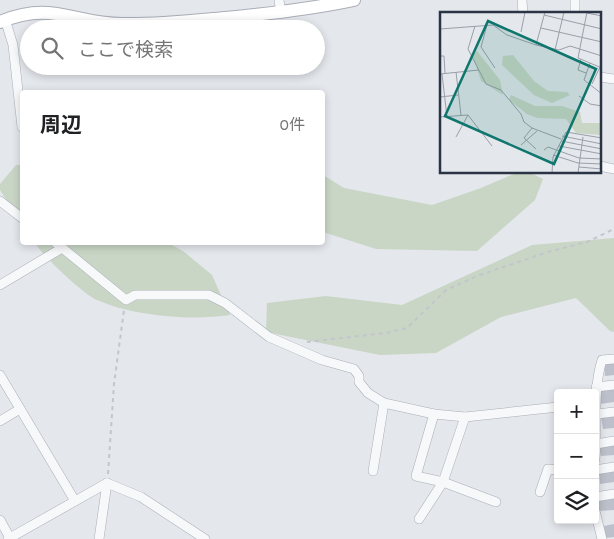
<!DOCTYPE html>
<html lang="ja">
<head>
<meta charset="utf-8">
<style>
	body { margin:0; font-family:Karla,"Noto Sans JP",sans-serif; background:#f6f6f6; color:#202124 }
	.controls { position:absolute; right:15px; bottom:15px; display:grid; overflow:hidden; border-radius:5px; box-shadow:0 2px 8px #0003 }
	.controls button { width:45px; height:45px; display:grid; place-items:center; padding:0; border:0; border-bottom:1px solid #e0e0e0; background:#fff; color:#202124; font:25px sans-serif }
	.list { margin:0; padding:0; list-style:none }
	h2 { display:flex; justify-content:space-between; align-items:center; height:65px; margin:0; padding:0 20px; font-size:21px }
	h2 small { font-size:16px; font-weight:400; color:#757577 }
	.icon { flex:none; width:28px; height:28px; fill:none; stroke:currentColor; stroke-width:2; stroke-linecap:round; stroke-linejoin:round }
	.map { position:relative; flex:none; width:614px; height:539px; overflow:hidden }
	.search { position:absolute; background:#fff; box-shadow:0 2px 8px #0003; left:20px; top:20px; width:305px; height:55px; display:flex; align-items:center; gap:12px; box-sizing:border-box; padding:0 18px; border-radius:28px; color:#757577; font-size:19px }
	.panel { position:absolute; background:#fff; box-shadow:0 2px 8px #0003; left:20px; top:90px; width:305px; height:155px; border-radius:5px }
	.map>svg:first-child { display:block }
</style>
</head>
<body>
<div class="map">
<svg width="614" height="539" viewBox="0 0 614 539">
	<rect width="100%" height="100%" fill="#e4e7ec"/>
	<!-- green -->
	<g fill="#c9d6c5">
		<polygon points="16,165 22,165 22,224 0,190 0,184"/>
		<polygon points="516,173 531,173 543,179 535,200 477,251 376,249 323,232 323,175 344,188 432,205 481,188"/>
		<polygon points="614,238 614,332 610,331 576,298 501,317 436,353 380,355 266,332 267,303 326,296 402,305 532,245"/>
		<path d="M 35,243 L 168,243 L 183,251 L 212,275 L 230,315 C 191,321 133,316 97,300 C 83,294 43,256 35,243 Z"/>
	</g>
	<!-- building -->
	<g fill="#bbc0ca">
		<polygon points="614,361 614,375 605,376 604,363"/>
		<polygon points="614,389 614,402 600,404 598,391"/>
		<polygon points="614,416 614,428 603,429 601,417"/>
		<polygon points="614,443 614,455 601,456 599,445"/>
		<polygon points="614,470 614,482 600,484 599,472"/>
		<polygon points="614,498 614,510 599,511 598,499"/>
		<polygon points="614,524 614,537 605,538 604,526"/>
	</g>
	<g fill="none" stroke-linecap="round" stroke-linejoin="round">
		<!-- street casing -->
		<g stroke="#a9aeb7" stroke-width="10">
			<g id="street">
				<polyline points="279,0 281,13"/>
				<polyline points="522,0 523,14"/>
				<polyline points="575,0 575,14"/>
				<polyline points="5,19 13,45 22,127"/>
				<polyline points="600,77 614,79"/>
				<polyline points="600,166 614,169"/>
				<polyline points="0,201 22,218"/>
				<polyline points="55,242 126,300 135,295 209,295 225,303 269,337 322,360 354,369 359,376 359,382 368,393 384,403 434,414 465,417 558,407"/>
				<polyline points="0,285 62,248"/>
				<polyline points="0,375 75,501"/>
				<polyline points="596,387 614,385"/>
				<polyline points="434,414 416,476 443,482 496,502"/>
				<polyline points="597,414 614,412"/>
				<polyline points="0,421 20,409"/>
				<polyline points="596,444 614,441"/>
				<path d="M 595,459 C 598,427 592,392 602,360 L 614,359"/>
				<polyline points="595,470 614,467"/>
				<polyline points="373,471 384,403"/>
				<polyline points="107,483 141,497 205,539"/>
				<polyline points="540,492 548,469 558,470"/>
				<polyline points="595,497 614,494"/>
				<polyline points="595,511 602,539"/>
				<polyline points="419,519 443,482 465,417"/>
				<polyline points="0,520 10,538"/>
				<polyline points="8,539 107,483"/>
				<polyline points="99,539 107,483"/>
			</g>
		</g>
		<!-- secondary casing -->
		<g stroke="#a9aeb7" stroke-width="14">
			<path id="secondary" d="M 0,22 C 52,0 73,24 122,24 C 157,25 191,21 225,18 C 268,14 311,9 354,0"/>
		</g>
		<!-- path -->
		<g stroke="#c2c5cb" stroke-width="2" stroke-dasharray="4 4" stroke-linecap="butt">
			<polyline points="307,342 386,333 407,328 446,290 477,276 551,251 587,242 614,229"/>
			<polyline points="108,474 114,384 124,310"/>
		</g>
		<!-- street -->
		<use href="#street" stroke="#f7f8fa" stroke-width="9"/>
		<!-- secondary -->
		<use href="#secondary" stroke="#fff" stroke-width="12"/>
	</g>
	<!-- overview -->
	<g transform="translate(440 12)">
		<rect width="161" height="161" fill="#e4e7ec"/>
		<path d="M 37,39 L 60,68 L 63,83 L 41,69 L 32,42 ZM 73,43 L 94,69 L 108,79 L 127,80 L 130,83 L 112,91 L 94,83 L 62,53 L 63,44 ZM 71,83 L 95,94 L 122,94 L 140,100 L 142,111 L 161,111 L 161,123 L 136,121 L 126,107 L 97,106 L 87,102 L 69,88 Z" fill="#c9d6c5"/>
		<path fill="none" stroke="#9a9fa9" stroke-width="1" d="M 147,0 L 138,46 L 162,56M 147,1 L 162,4M 104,3 L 162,17M 47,13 L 41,35 L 55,56M 35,14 L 28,37 L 46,72 L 61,78 L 81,102 L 84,110 L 92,116 L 121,127M 101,16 L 162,30M 0,17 L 53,13 L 67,23 L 96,33 L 119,38 L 130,34 L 162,44M 81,20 L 85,0M 96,33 L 105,0M 115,38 L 124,0M 0,44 L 4,44 L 5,61M 141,47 L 138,58 L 146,61M 150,51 L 144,68 L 162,82M 16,60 L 21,103M 0,62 L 39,58M 2,62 L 7,105M 152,72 L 160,55M 139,84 L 150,92 L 162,94M 0,85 L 18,83M 28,103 L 52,134M 0,105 L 28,103M 92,116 L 84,126 L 96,137M 122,124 L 162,132M 16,125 L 28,103M 121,129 L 162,137M 81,133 L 97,119M 119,134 L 162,142M 104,138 L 108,135 L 139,146 L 162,147M 113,143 L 138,151 L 162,152M 139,155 L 162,157M 112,161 L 113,145 L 126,120 L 162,126M 138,161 L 143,125"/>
		<path fill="#0f766e" fill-opacity="0.15" stroke="#0f766e" stroke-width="2.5" d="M 48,9 L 156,57 L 114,152 L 5,104 Z"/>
		<rect width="161" height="161" fill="none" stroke="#2b3445" stroke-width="2.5"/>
	</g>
</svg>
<div class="controls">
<button>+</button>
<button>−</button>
<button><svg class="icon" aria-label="layers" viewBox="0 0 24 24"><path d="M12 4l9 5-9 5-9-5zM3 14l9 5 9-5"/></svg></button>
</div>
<div class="search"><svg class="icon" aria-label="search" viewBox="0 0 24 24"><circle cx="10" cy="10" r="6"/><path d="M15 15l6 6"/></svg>ここで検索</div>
<section class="panel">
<h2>周辺<small>0件</small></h2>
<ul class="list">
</ul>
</section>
</div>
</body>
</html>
